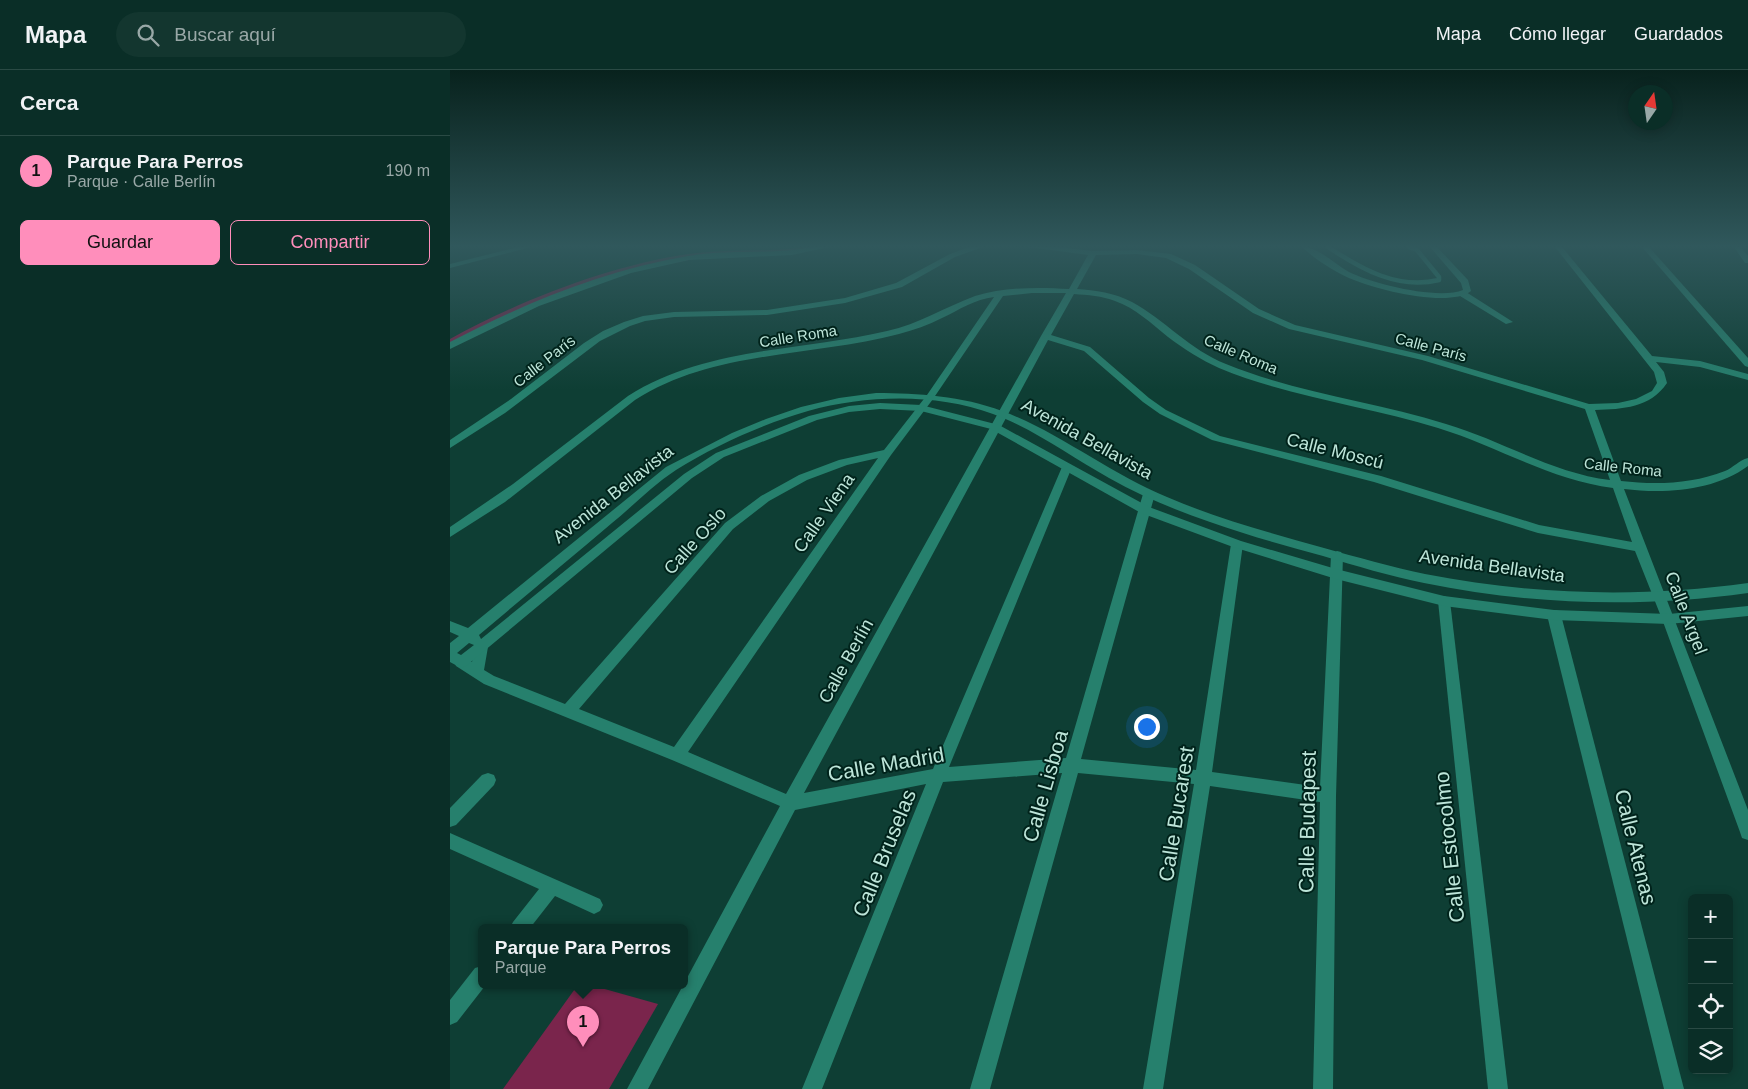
<!DOCTYPE html>
<html lang="es">
<head>
<meta charset="utf-8">
<style>
	body { margin:0; font-family:Helvetica,sans-serif; background:#13362f; color:#f1f3f6 }
	.controls { position:absolute; right:15px; bottom:15px; display:grid; overflow:hidden; border-radius:8px; box-shadow:0 2px 12px #0003 }
	.controls button { width:45px; height:45px; display:grid; place-items:center; padding:0; border:0; border-bottom:1px solid #2a4a44; background:#0a2e27; color:#f1f3f6; font:25px sans-serif }
	.compass { position:absolute; left:1178px; top:15px; width:45px; height:45px; border-radius:50%; background:#0a2e27; box-shadow:0 2px 12px #0003; rotate:13deg }
	.you { position:absolute; left:696px; top:656px; width:18px; height:18px; margin:-12px; border:4px solid #fff; border-radius:50%; background:#1a73e8; box-shadow:0 0 0 8px #1a73e833 }
	.badge { display:grid; place-items:center; width:32px; height:32px; border-radius:50%; background:#ff8ebb; color:#111; font-size:16px; font-weight:700 }
	.pin { position:absolute; translate:-50% -41px; filter:drop-shadow(0 1px 2px #0008) }
	.pin::after { content:''; position:absolute; top:26px; width:18px; height:15px; background:inherit; clip-path:polygon(0 0,100% 0,50% 100%) }
	.popup { position:absolute; left:28px; top:854px; width:210px; height:65px; box-sizing:border-box; display:grid; place-content:center; border-radius:8px; background:#0a2e27; filter:drop-shadow(0 1px 4px #0005); font-size:16px; white-space:nowrap; color:#99a8a7 }
	.popup b { font-size:19px; color:#f1f3f6 }
	.popup::after { content:''; position:absolute; left:50%; top:100%; margin-left:-10px; border:10px solid transparent; border-top-color:#0a2e27 }
	.list { margin:0; padding:0; list-style:none }
	h2 { display:flex; justify-content:space-between; align-items:center; height:65px; margin:0; padding:0 20px; font-size:21px }
	h2 small { font-size:16px; font-weight:400; color:#99a8a7 }
	.list li { display:grid; grid-template-columns:32px 1fr auto; gap:15px; align-items:center; box-sizing:border-box; height:70px; padding:0 20px; border-top:1px solid #2a4a44 }
	.list b { display:block; font-size:19px; white-space:nowrap }
	.list p { margin:0; font-size:16px; white-space:nowrap; color:#99a8a7 }
	.list em { font-size:16px; font-style:normal; color:#99a8a7 }
	.actions { display:flex; gap:10px; padding:15px 20px }
	.actions a { flex:1; padding:11px 0; border:1px solid #ff8ebb; border-radius:8px; text-align:center; font-size:18px; color:#ff8ebb }
	.actions .main { background:#ff8ebb; color:#111 }
	.icon { flex:none; width:28px; height:28px; fill:none; stroke:currentColor; stroke-width:2; stroke-linecap:round; stroke-linejoin:round }
	.map { position:relative; flex:none; width:1298px; height:1019px; overflow:hidden }
	header { display:flex; align-items:center; gap:30px; box-sizing:border-box; height:70px; padding:0 25px; background:#0a2e27; border-bottom:1px solid #2a4a44 }
	header strong { font-size:24px }
	nav { display:flex; gap:28px; margin-inline-start:auto; font-size:18px }
	.search { width:350px; height:45px; background:#13362f; display:flex; align-items:center; gap:12px; box-sizing:border-box; padding:0 18px; border-radius:28px; color:#99a8a7; font-size:19px }
	main { display:flex }
	aside { flex:1; background:#0a2e27 }
	.map>svg:first-child { display:block }
</style>
</head>
<body>
<header>
<strong>Mapa</strong>
<div class="search"><svg class="icon" aria-label="search" viewBox="0 0 24 24"><circle cx="10" cy="10" r="6"/><path d="M15 15l6 6"/></svg>Buscar aquí</div>
<nav><a>Mapa</a><a>Cómo llegar</a><a>Guardados</a></nav>
</header>
<main>
<aside>
<h2>Cerca<small></small></h2>
<ul class="list">
<li><span class="badge">1</span><div><b>Parque Para Perros</b><p>Parque · Calle Berlín</p></div><em>190 m</em></li>
</ul>
<div class="actions"><a class="main">Guardar</a><a>Compartir</a></div>
</aside>
<div class="map">
<svg width="1298" height="1019" viewBox="0 0 1298 1019">
	<rect width="100%" height="100%" fill="#0e3e34"/>
	<!-- green -->
	<g fill="#7a254c">
		<path d="M 358,177 L 376,177 L 355,181 L 259,186 L 184,201 L 98,230 L 0,276 L 0,269 C 70,230 168,192 247,183 C 284,179 321,182 358,177 Z"/>
		<polygon points="127,916 144,916 208,934 159,1019 53,1019"/>
	</g>
	<g fill="none" stroke-linecap="round" stroke-linejoin="round">
		<!-- lane -->
		<path stroke="#26806d" stroke-width="4.5" d="M 878,177 C 911,199 948,220 989,210 L 989,207 L 967,180 L 959,177"/>
		<!-- street -->
		<g fill="#26806d" fill-rule="evenodd">
			<polygon points="68,177 81,177 0,198 0,194"/>
			<polygon points="519,177 533,177 505,187 452,217 395,233 317,245 224,247 195,251 180,256 150,271 55,343 0,378 0,370 61,329 134,273 153,261 174,252 193,246 224,242 317,240 395,228 446,213 500,184"/>
			<path d="M 579,177 L 608,177 L 643,181 L 687,180 L 721,184 L 745,195 L 809,239 L 845,255 L 978,286 L 1139,334 L 1168,333 L 1186,329 L 1202,321 L 1207,313 L 1204,302 L 1105,177 L 1112,177 L 1202,286 L 1250,291 L 1298,304 L 1298,310 L 1250,297 L 1206,292 L 1214,302 L 1217,313 C 1200,338 1173,339 1145,340 L 1171,411 C 1206,415 1242,414 1275,401 C 1283,398 1289,390 1298,388 L 1298,396 C 1264,421 1215,424 1174,419 L 1298,740 L 1298,770 L 1292,768 L 1290,762 L 1212,549 L 1185,481 L 1088,463 L 924,412 L 762,370 L 710,344 L 693,332 L 634,281 L 598,270 L 354,723 L 483,699 L 612,397 L 617,394 L 622,397 L 499,697 L 616,688 L 693,424 L 699,420 L 705,424 L 631,689 L 746,700 L 781,474 L 787,470 L 793,474 L 762,702 L 870,717 L 881,485 L 887,481 L 891,482 L 893,485 L 886,726 L 883,1019 L 863,1019 L 870,732 L 760,716 L 713,1019 L 693,1019 L 744,714 L 628,703 L 540,1019 L 520,1019 L 612,703 L 493,712 L 372,1019 L 352,1019 L 476,714 L 345,740 L 198,1019 L 177,1019 L 330,736 L 222,690 L 34,614 L 6,596 L 4,592 L 6,588 L 11,586 L 22,592 L 26,573 L 31,572 L 36,573 L 38,577 L 34,600 L 44,606 L 115,634 L 275,453 L 311,426 L 349,405 L 389,390 L 434,380 L 477,325 L 544,227 C 525,229 509,240 492,248 C 478,255 464,260 449,264 C 362,287 263,280 185,330 L 55,432 L 0,467 L 0,457 L 63,414 L 178,326 C 255,277 352,281 437,261 C 469,254 495,237 525,226 C 554,217 589,217 619,219 L 638,185 ZM 687,184 L 716,188 L 739,199 L 803,243 L 839,259 L 972,290 L 1135,339 L 1160,410 C 1102,403 1051,370 996,354 C 923,331 847,323 776,294 C 740,280 715,250 682,232 C 665,223 645,220 627,219 L 646,185 ZM 582,223 L 616,223 L 591,266 L 336,724 L 238,682 L 441,385 L 483,329 L 553,226 ZM 624,224 C 638,225 652,226 665,231 C 685,238 701,253 718,267 C 734,279 751,290 769,298 C 839,327 916,336 988,358 C 1047,376 1100,410 1163,418 L 1182,472 L 1089,455 L 931,406 L 770,366 L 716,340 L 699,328 L 640,277 L 601,265 ZM 428,388 L 224,677 L 129,639 L 283,459 L 319,431 L 357,410 L 397,395 Z"/>
			<polygon points="1192,177 1199,177 1298,288 1298,297 1295,296"/>
			<polygon points="1284,177 1291,177 1298,186 1298,193 1295,193"/>
			<polygon points="1010,222 1016,222 1063,252 1056,254 1010,226"/>
			<polygon points="994,526 999,528 1000,531 1058,1019 1038,1019 988,531 989,528"/>
			<polygon points="1104,540 1109,541 1111,545 1234,1019 1214,1019 1097,545 1099,541"/>
			<polygon points="38,703 44,705 46,710 44,715 6,755 0,757 0,738 32,705"/>
			<polygon points="0,763 150,829 153,835 150,841 144,844 105,826 80,858 60,858 63,852 89,819 0,779"/>
			<polygon points="32,896 32,916 35,916 7,952 0,955 0,930 25,898"/>
		</g>
		<!-- secondary -->
		<g fill="#26806d" fill-rule="evenodd">
			<path d="M 363,177 L 379,177 L 342,185 L 239,190 L 181,203 L 89,236 L 0,279 L 0,272 C 75,233 154,200 238,186 C 280,179 322,185 363,177 Z"/>
			<path d="M 852,177 C 869,177 884,194 899,202 C 923,214 988,230 1013,220 L 1011,213 L 980,177 L 987,177 L 1018,210 L 1021,221 C 1000,238 928,220 904,210 C 886,203 866,190 852,177 Z"/>
			<path d="M 426,323 C 468,323 512,326 552,341 C 609,362 660,404 717,427 C 768,449 821,463 874,478 C 907,487 941,497 975,504 C 1081,525 1191,528 1298,513 L 1298,523 C 1191,538 1080,535 974,513 C 940,506 906,496 873,486 C 835,476 797,465 760,452 C 725,440 691,426 659,408 C 621,387 584,359 543,344 C 485,323 417,325 358,341 C 313,354 266,375 226,400 C 203,415 183,436 162,453 C 117,491 73,528 29,565 L 31,569 L 234,404 L 266,383 L 359,346 L 399,336 L 430,333 L 471,335 L 549,355 L 699,437 L 791,471 L 886,499 L 994,526 L 1104,540 L 1219,544 L 1298,536 L 1298,546 L 1219,554 L 1104,550 L 994,536 L 886,509 L 783,477 L 691,443 L 541,359 L 471,341 L 430,339 L 399,342 L 367,350 L 274,387 L 242,408 L 16,596 L 11,598 L 0,592 L 0,573 L 9,566 L 0,562 L 0,551 L 18,558 L 216,397 L 282,363 L 316,349 L 351,337 L 389,328 ZM 19,573 L 24,575 L 11,585 L 7,583 Z"/>
		</g>
	</g>
	<!-- sky -->
	<linearGradient id="sky" x2="0" y2="1"><stop stop-color="#08221d"/><stop offset="0.55" stop-color="#30585c"/><stop offset="1" stop-color="#30585c" stop-opacity="0"/></linearGradient>
	<rect width="1298" height="320" fill="url(#sky)"/>
	<g text-anchor="middle" dominant-baseline="central" stroke-width="4" stroke-linejoin="round" paint-order="stroke">
		<!-- far-street labels -->
		<g font-size="15" fill="#bde5d9" stroke="#00231b">
			<text transform="translate(348 266) rotate(-9)">Calle Roma</text>
			<text transform="translate(981 277) rotate(15)">Calle París</text>
			<text transform="translate(791 284) rotate(23)">Calle Roma</text>
			<text transform="translate(94 291) rotate(-38)">Calle París</text>
			<text transform="translate(1173 397) rotate(6)">Calle Roma</text>
		</g>
		<!-- street labels -->
		<g font-size="18" fill="#bde5d9" stroke="#00231b">
			<text transform="translate(637 369) rotate(29)">Avenida Bellavista</text>
			<text transform="translate(885 381) rotate(14)">Calle Moscú</text>
			<text transform="translate(163 424) rotate(-38)">Avenida Bellavista</text>
			<text transform="translate(374 443) rotate(-55)">Calle Viena</text>
			<text transform="translate(245 471) rotate(-48)">Calle Oslo</text>
			<text transform="translate(1042 496) rotate(8)">Avenida Bellavista</text>
			<text transform="translate(1236 543) rotate(69)">Calle Argel</text>
			<text transform="translate(396 591) rotate(-61)">Calle Berlín</text>
		</g>
		<!-- near-street labels -->
		<g font-size="21" fill="#bde5d9" stroke="#00231b">
			<text transform="translate(436 694) rotate(-10)">Calle Madrid</text>
			<text transform="translate(595 716) rotate(-74)">Calle Lisboa</text>
			<text transform="translate(726 744) rotate(-81)">Calle Bucarest</text>
			<text transform="translate(857 752) rotate(-89)">Calle Budapest</text>
			<text transform="translate(999 777) rotate(-96)">Calle Estocolmo</text>
			<text transform="translate(1186 777) rotate(76)">Calle Atenas</text>
			<text transform="translate(434 783) rotate(-68)">Calle Bruselas</text>
		</g>
	</g>
</svg>
<div class="controls">
<button>+</button>
<button>−</button>
<button><svg class="icon" aria-label="locate" viewBox="0 0 24 24"><circle cx="12" cy="12" r="6"/><path d="M12 2v4M12 18v4M2 12h4M18 12h4"/></svg></button>
<button><svg class="icon" aria-label="layers" viewBox="0 0 24 24"><path d="M12 4l9 5-9 5-9-5zM3 14l9 5 9-5"/></svg></button>
</div>
<svg class="compass" viewBox="-18 -18 36 36"><path d="M0-13l5 13h-10z" fill="#e53935"/><path d="M0 13l5-13h-10z" fill="#99a8a7"/></svg>
<div class="you"></div>
<div class="pin badge" style="left:133px;top:977px">1</div>
<div class="popup"><b>Parque Para Perros</b>Parque</div>
</div>
</main>
</body>
</html>
